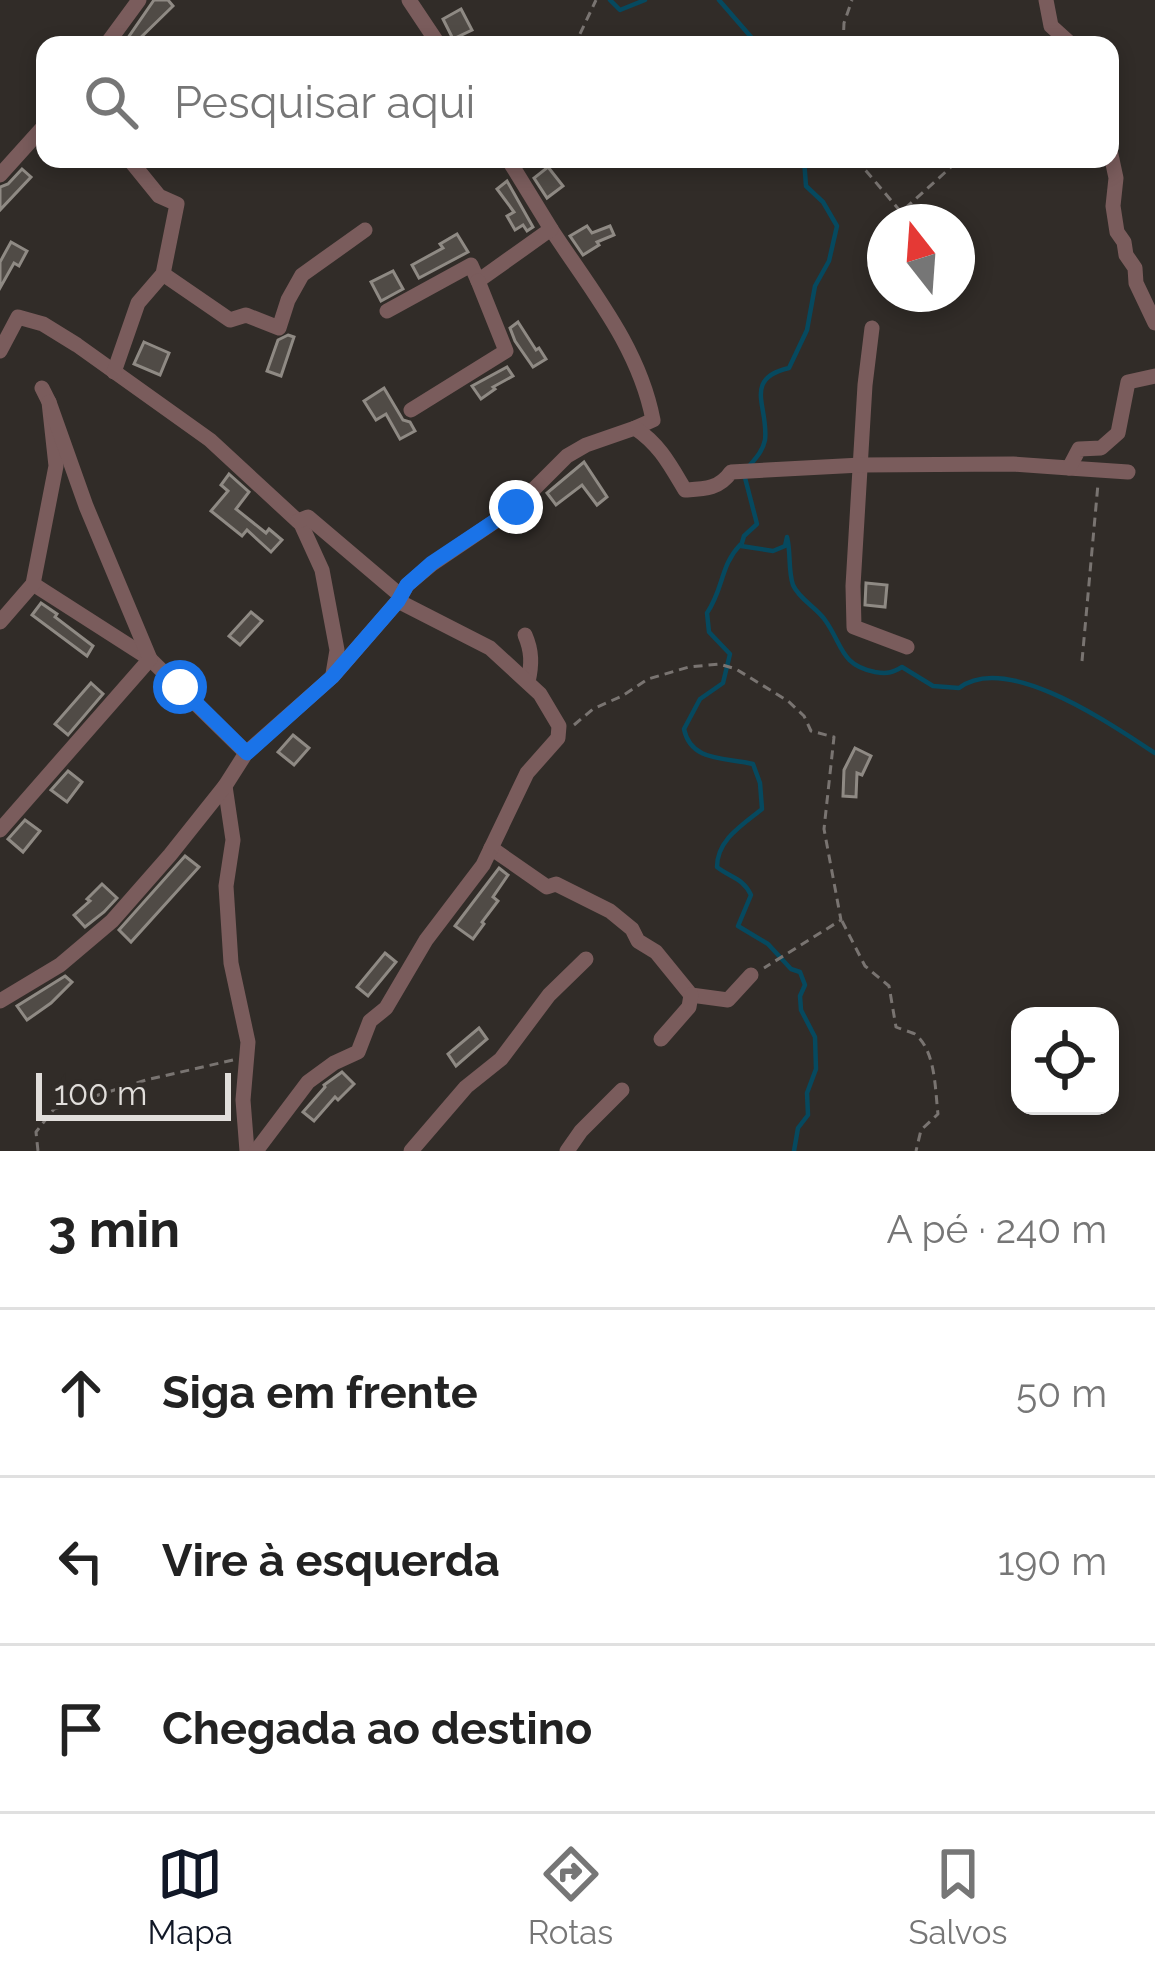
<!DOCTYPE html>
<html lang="pt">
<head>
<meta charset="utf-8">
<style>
	body { margin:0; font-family:Raleway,sans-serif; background:#f2f2f2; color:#222 }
	.controls { position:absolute; right:36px; bottom:36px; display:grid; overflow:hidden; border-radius:24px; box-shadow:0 6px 18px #0003 }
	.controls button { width:108px; height:108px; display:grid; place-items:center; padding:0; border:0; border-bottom:3px solid #e0e0e0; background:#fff; color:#222; font:60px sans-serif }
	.compass { position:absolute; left:867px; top:204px; width:108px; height:108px; border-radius:50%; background:#fff; box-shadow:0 6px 18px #0003; rotate:343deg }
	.scale { position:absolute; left:36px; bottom:30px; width:195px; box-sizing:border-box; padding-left:12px; border:6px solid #e1dedb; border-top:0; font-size:33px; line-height:42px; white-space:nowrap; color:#e1dedb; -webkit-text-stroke:9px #312c28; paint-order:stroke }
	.stop { position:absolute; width:36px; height:36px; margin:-27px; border:9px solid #1a73e8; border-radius:50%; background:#fff }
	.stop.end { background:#1a73e8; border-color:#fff; box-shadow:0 3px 12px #0008 }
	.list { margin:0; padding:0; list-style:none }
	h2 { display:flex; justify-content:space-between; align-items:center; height:156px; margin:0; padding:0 48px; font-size:51px }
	h2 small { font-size:39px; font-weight:400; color:#767676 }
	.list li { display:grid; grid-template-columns:78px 1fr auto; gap:36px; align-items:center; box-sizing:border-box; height:168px; padding:0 48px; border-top:3px solid #e0e0e0 }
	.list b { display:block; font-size:45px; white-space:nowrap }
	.list em { font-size:39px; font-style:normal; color:#767676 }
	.icon { flex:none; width:66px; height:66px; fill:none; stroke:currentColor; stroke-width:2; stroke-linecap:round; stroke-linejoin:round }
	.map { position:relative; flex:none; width:1155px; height:1151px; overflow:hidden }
	.search { position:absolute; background:#fff; box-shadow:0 6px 18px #0003; left:36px; right:36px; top:36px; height:132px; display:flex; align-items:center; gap:30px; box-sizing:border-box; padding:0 42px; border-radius:24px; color:#767676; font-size:45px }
	.sheet { height:660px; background:#fff }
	nav { display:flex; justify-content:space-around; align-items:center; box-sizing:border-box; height:168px; border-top:3px solid #e0e0e0; background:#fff; font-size:33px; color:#767676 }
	nav a { display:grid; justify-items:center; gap:6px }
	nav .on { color:#111827 }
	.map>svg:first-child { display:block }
</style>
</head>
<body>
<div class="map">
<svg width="1155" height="1151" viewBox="0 0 1155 1151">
	<rect width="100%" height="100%" fill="#312c28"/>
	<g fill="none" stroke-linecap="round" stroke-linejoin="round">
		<!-- stream -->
		<g stroke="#06495f" stroke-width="4.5">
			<polyline points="610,0 620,10 645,0"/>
			<polyline points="719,0 758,45"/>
			<path d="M 750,465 C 757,457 763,450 765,440 C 769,407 742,379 789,368 L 807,330 L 815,286 L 829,261 L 837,226 L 823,202 L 806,186 L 804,159"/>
			<path d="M 744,474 L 757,524 L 744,536 L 741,546 L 773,551 L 785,546 L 787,537 C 791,552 788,571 793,585 C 799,599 817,608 825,620 C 843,645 840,665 875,672 C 887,674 892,673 902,667 L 933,686 L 959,688 C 1007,651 1113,726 1155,753"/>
			<path d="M 740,545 C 720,566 724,588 707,613 L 709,632 L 730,654 L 723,683 L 700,699 L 684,729 C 691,763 727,757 753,764 L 760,783 L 762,809 C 742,825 717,840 717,867 C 731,878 743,878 751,895 L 738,926 L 768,944 L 791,969 L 800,972 L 805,985 L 800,996 L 801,1010 L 815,1037 L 816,1069 L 807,1093 L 808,1115 L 798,1128 L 794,1151"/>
		</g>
	</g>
	<!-- building -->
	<g fill="#504b46" stroke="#8f8a84" stroke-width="3">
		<polygon points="154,0 168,0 173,6 133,45 123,45"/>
		<polygon points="461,9 472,30 453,39 443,19"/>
		<polygon points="548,167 563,186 547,198 534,178"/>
		<polygon points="22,169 31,177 0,210 0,187 8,184"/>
		<polygon points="507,181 533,227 527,231 523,225 515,230 507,216 514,212 497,189"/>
		<polygon points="587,226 592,233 610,226 614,235 597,242 599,245 583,255 570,236"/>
		<polygon points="457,234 468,252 419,278 412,265 443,248 440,244"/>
		<polygon points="11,242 27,251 19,266 14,263 0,288 0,262"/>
		<polygon points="393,271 403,289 381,301 371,282"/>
		<polygon points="518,322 536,350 539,348 546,359 533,367 515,341 510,328"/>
		<polygon points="288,335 294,337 281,376 267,371 278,340"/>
		<polygon points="144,342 169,353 160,375 134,364"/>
		<polygon points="507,367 513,376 493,387 495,389 481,399 472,386"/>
		<polygon points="384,388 403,420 410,422 415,431 400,439 386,414 376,420 364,401"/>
		<polygon points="584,462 607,497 597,505 582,485 556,505 547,493"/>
		<polygon points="229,474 249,492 236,509 266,533 269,529 282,540 271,552 247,530 242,536 211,511 228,491 221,485"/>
		<polygon points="866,583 887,585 885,607 865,605"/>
		<polygon points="41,603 57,614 55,617 93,646 87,656 32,615"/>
		<polygon points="251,612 262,621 240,645 229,636"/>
		<polygon points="91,683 103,694 68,735 55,724"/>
		<polygon points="293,735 309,748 294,765 278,752"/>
		<polygon points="855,748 871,756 862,775 857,773 856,797 843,796 844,770"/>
		<polygon points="68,771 82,782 67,802 51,790"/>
		<polygon points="25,820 40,831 23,852 8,839"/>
		<polygon points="185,856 199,867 131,942 119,930"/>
		<polygon points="499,868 508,875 493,897 498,901 482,922 484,924 473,939 455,926"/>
		<polygon points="102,884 117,898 104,912 85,927 74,915 90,901 87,899"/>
		<polygon points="385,953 396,962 368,996 357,987"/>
		<polygon points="65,976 72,982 51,1003 27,1020 17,1006"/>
		<polygon points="479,1028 487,1039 456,1066 448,1054"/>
		<polygon points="342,1072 354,1084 338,1100 335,1097 314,1121 303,1112 325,1087 324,1085"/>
	</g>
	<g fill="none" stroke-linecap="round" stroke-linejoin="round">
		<!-- path -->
		<g stroke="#797471" stroke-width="3" stroke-dasharray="9 6" stroke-linecap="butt">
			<polyline points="570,45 579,36 596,0"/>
			<polyline points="843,45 844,23 852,0"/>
			<polyline points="856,159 901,212 960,159"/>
			<polyline points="1082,661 1098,484"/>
			<polyline points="574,725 593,709 622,696 648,679 689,667 719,664 736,669 788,701 804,716 811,731 834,737 824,829 841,920 764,968"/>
			<path d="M 842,921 L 865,966 L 889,986 L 896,1027 C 898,1028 913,1033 915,1034 C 936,1051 935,1090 938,1114 L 921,1130 L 916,1151"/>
			<polyline points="38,1151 36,1132 54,1109 146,1080 233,1060"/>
		</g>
		<!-- street -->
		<g stroke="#7a5c5c" stroke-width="15">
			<polyline points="409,0 439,45"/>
			<polyline points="1046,0 1051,26 1072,45"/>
			<polyline points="106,45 139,0"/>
			<polyline points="1110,150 1116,178 1113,206 1117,232 1124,242 1126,255 1135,268 1136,283 1155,323"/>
			<polyline points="0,175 45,125"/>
			<path d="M 551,229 C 591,290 639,347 653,420 L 635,428"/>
			<polyline points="163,274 230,320 246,315 279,328 288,300 302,275 365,230"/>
			<polyline points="387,311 471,265 478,281 551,229 508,159"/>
			<polyline points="872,328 865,385 853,586 854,627 907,647"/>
			<polyline points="0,351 18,317 43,324 77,345 210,440 301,524 322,570 337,650 333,674"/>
			<polyline points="114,372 138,303 163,274 177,204 159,196 129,159"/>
			<polyline points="411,410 506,351 478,281"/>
			<polyline points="1069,468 1128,472"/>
			<polyline points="298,521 308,517 401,596"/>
			<polyline points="33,584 150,659 246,753"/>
			<path d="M 398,601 L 407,585 L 432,564 L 516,507 L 567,456 L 586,445 L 635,428 C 660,445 670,465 685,490 C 705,489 719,489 731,472 L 861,465 L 1013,464 L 1069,468 L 1079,449 L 1101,448 L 1118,433 L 1128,382 L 1155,376"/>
			<polyline points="0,622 33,584 56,466 49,402 42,388"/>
			<path d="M 525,635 C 532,651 532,664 528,682"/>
			<polyline points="225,786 233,840 226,886 231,963 248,1042 243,1100 247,1151"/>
			<polyline points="0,830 150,659 86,506 49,402"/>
			<polyline points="491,848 547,887 556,884 610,911 632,929 638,941 656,952 691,995 728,1000 751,975"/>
			<polyline points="0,1001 60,965 112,921 170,855 225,786 246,753 332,677 398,601 490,648 540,694 559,726 558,738 527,773 483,865 426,940 386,1008 370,1021 358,1052 334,1063 308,1082 256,1151"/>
			<polyline points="661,1039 689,1007 691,995"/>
			<polyline points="411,1151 466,1087 501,1059 549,995 586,959"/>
			<polyline points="567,1151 581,1131 622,1090"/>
		</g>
	</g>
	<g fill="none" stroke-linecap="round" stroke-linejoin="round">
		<!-- route -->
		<polyline stroke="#1a73e8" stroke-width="15" points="180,687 247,753 332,677 398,601 407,585 432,563 516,507"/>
	</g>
</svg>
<div class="controls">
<button><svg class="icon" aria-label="locate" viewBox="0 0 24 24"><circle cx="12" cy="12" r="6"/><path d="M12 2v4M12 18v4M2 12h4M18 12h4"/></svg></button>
</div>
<svg class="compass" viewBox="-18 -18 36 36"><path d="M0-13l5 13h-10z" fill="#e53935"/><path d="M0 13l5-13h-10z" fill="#767676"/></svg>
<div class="scale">100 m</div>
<div class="stop" style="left:180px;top:687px"></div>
<div class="stop end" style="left:516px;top:507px"></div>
<div class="search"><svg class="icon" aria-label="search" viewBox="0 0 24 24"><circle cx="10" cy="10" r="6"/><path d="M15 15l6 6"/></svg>Pesquisar aqui</div>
</div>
<section class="sheet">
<h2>3 min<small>A pé · 240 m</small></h2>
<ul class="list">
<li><svg class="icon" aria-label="ahead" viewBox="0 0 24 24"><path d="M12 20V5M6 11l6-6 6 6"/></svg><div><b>Siga em frente</b></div><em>50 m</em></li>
<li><svg class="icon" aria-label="left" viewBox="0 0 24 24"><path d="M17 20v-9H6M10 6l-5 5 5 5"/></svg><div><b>Vire à esquerda</b></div><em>190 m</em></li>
<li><svg class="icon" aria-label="arrive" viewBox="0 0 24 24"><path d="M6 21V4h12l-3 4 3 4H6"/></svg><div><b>Chegada ao destino</b></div></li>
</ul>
</section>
<nav>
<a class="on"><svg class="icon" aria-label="map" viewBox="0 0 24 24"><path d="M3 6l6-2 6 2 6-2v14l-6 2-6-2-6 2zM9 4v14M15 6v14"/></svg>Mapa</a>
<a><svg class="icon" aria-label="directions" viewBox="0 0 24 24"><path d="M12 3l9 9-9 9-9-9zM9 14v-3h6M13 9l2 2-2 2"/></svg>Rotas</a>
<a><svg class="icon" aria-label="saved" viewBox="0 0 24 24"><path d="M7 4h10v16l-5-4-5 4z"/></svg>Salvos</a>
</nav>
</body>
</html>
